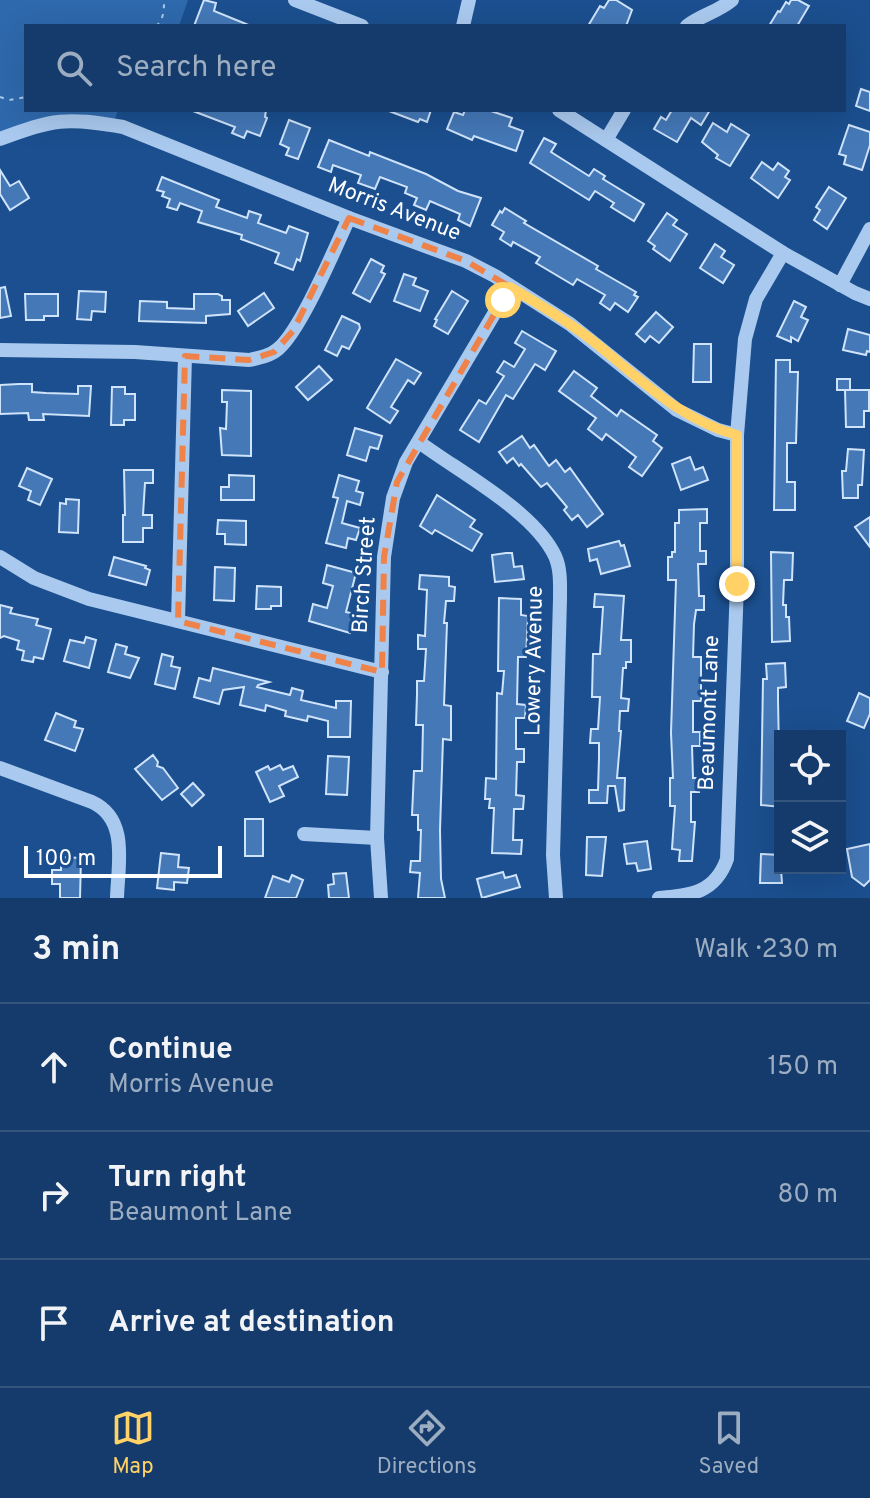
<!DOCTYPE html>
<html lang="en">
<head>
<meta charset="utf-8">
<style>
	body { margin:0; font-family:Overpass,sans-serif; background:#1d4271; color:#f1f3f6 }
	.controls { position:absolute; right:24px; bottom:24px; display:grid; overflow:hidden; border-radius:0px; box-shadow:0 8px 32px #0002 }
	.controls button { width:72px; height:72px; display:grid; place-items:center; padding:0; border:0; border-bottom:2px solid #33557e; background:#143b6b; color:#f1f3f6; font:40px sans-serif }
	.scale { position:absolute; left:24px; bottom:20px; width:198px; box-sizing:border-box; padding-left:8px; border:4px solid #fff; border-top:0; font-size:22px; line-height:28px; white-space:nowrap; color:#fff; -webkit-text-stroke:6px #1b4f8f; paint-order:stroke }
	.stop { position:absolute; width:24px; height:24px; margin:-18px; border:6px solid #ffd166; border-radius:50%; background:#fff }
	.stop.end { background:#ffd166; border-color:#fff; box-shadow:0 2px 8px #0008 }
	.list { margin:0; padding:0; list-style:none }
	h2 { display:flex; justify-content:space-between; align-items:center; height:104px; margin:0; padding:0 32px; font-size:34px }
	h2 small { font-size:26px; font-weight:400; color:#9dadc1 }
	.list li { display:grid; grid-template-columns:52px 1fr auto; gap:24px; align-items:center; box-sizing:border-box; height:128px; padding:0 32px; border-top:2px solid #33557e }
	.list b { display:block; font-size:30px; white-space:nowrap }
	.list p { margin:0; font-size:26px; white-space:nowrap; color:#9dadc1 }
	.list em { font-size:26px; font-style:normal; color:#9dadc1 }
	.icon { flex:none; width:44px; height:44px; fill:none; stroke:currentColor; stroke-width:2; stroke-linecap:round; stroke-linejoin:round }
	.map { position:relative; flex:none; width:870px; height:898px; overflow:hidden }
	.search { position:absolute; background:#143b6b; box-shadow:0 8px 32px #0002; left:24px; right:24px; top:24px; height:88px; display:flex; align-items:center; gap:20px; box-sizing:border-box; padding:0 28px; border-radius:0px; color:#9dadc1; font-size:30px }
	.sheet { height:488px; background:#143b6b }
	nav { display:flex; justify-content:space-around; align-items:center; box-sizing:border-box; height:112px; border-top:2px solid #33557e; background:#143b6b; font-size:22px; color:#9dadc1 }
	nav a { display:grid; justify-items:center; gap:4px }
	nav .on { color:#ffd166 }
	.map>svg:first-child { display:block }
</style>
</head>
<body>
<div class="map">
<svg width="870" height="898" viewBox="0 0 870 898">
	<rect width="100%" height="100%" fill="#1b4f8f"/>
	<!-- green -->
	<polygon fill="#2e69ad" points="0,0 188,0 179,26 26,26 26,110 118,110 113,125 88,121 0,139"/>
	<!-- building -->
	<g fill="#4478b7" stroke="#cfe3fa" stroke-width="2">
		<polygon points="204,0 216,3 214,11 251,26 194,26"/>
		<polygon points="609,0 616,0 632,10 626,26 588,26 600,6 604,8"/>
		<polygon points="791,0 798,0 809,6 797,26 769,26 778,11 780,12 786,2 789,4"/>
		<polygon points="861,89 870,92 870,111 856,106"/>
		<polygon points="266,110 265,117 267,118 260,136 247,131 244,138 232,133 235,127 193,111"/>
		<polygon points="399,110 431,110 427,122 420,119 418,122 389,111"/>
		<polygon points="465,110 488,110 512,118 509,126 523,131 516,151 474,136 472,140 447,129 454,112 463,115"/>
		<polygon points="672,110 710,110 701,125 691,118 677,142 654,129 661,117 666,120"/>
		<polygon points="289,120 310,128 298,159 286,155 289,148 280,144"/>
		<polygon points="713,123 727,132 731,124 749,135 730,166 716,158 718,155 702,142"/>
		<polygon points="849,125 870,132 870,145 862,170 844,164 846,156 839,154"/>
		<polygon points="544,138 556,144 551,152 589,176 594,169 605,176 603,179 644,204 634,221 611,207 614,203 595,191 589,200 530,163"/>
		<polygon points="329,140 369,156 370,152 426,174 458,191 481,198 470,226 458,220 460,214 430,201 426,210 414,205 417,198 405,193 407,187 380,177 375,189 358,183 361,175 333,165 331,172 318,167"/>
		<polygon points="762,162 773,170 778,163 789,171 785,177 790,180 778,198 751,178"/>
		<polygon points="0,170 10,186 19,181 29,198 10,210 0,194"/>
		<polygon points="162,177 219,200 216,207 247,218 249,211 261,215 258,223 286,233 289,226 308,233 300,261 297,259 293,270 275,263 279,253 241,239 242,235 198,222 202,211 180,203 177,210 167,207 170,199 162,196 164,192 157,190"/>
		<polygon points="829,187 846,198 827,229 814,220 820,210 816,207"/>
		<polygon points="505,208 526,221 524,223 598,266 596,269 636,292 634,295 638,297 628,312 615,303 610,310 600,303 605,295 577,279 573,285 536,263 540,257 513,242 511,246 500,239 504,232 492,225 500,211 502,213"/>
		<polygon points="667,213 677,220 673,225 687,234 670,261 653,249 655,246 648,241"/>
		<polygon points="715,244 725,251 721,257 734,265 723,283 700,268"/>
		<polygon points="371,259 384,266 381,272 385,274 370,302 353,293"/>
		<polygon points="404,274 416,278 413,285 428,291 420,311 394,301"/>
		<polygon points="5,287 11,316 0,318 0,288"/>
		<polygon points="79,291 106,292 105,312 92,311 91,320 77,319"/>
		<polygon points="452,291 468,301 448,334 434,326 437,320 435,319"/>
		<polygon points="264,293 274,308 248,326 238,311"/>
		<polygon points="25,294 58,294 58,316 44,316 44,320 26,320"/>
		<polygon points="194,294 218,294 222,296 222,300 230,300 230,314 206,316 206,323 139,321 140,301 167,302 167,308 194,309"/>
		<polygon points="794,301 806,307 801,317 808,320 798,341 791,337 791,342 777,336"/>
		<polygon points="656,312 673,327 659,343 650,336 645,342 636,334"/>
		<polygon points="342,316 359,324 360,328 349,349 342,346 337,356 325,350"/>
		<polygon points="848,329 870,335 870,352 867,351 866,355 843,350"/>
		<polygon points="522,331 556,351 545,370 535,364 513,399 506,395 479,442 460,430 479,400 486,404 504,376 497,372 504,361 514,367 525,349 515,343"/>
		<polygon points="694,344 711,344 711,382 693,382"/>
		<polygon points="396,359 421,373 414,384 408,380 391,407 398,411 390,423 367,408"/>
		<polygon points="776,360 790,360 790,372 798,372 796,443 787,443 787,482 795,482 795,510 774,510"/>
		<polygon points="319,366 332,380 308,400 296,387"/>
		<polygon points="574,371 597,388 591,396 617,416 621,410 657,435 653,441 662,448 642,476 629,467 636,457 606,434 602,440 588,429 596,418 559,391"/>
		<rect x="837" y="379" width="13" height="11"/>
		<polygon points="19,384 32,384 32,392 46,393 78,394 78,386 91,386 89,416 43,414 44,420 29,420 28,413 0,414 0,385"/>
		<polygon points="112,387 125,387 125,394 135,394 135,420 124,420 124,425 111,425"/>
		<polygon points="222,390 251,391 251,456 222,455 220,428 226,429 227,402 222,402"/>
		<polygon points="845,390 869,390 869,411 864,411 864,427 846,427"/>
		<polygon points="355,428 382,436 378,449 370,447 366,461 347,455"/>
		<polygon points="522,436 530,448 534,445 549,466 556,460 565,472 570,468 603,514 587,527 578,515 572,520 564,510 567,507 547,483 541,487 521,464 519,466 513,458 507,463 499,452"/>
		<polygon points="848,449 864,450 862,485 858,485 858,498 843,498 842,471 846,471"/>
		<polygon points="690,457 695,470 703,467 708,480 681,490 672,464"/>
		<polygon points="27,468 52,479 40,505 28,500 31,491 19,486"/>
		<polygon points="124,470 153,470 153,483 145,483 143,515 152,515 152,528 143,528 143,542 123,542 123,515 125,515"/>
		<polygon points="229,475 254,476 254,500 221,500 221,487 229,487"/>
		<polygon points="339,475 359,481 356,491 363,493 360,505 347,501 342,523 360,528 356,540 348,538 346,548 326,543 338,498 333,497"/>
		<polygon points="437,495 475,520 470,527 482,534 472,551 435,530 432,534 420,526"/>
		<polygon points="66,499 79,500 78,533 59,532 60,503 66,504"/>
		<polygon points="707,509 707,523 700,523 700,551 706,551 706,564 698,564 699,596 704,596 704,610 696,610 694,624 693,657 701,657 701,701 693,701 693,732 700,732 700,746 692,746 693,778 699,778 699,792 691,792 691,822 695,822 692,861 679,861 680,850 672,849 675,806 670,806 670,778 673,778 671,733 676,580 668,580 668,557 672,557 672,552 675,552 675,523 679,523 679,510"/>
		<polygon points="870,517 870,547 855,527"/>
		<polygon points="218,520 246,521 246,545 225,544 225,534 217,534"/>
		<polygon points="619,541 621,546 624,545 630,566 601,574 597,559 590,561 588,549"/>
		<polygon points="771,552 793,553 792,580 784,580 783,605 786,605 786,617 789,617 790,641 772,642"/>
		<polygon points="506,553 512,553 514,567 522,566 524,579 495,582 492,555"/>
		<polygon points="114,557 146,566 145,568 150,570 146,585 109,575"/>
		<polygon points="327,565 356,573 346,612 355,614 350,633 309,621 313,604 327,608 333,586 323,583"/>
		<polygon points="215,567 235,568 234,601 214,600"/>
		<polygon points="420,575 449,577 449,586 455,587 454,601 446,601 444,623 447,623 444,705 451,706 451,740 443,739 440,830 441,879 445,898 418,898 420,873 410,872 411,861 420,861 421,830 418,830 418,815 412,815 414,771 422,771 423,725 416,725 417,694 417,681 424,681 426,649 418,649 418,635 425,636 427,590 419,589"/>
		<polygon points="257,586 281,587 281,606 271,606 271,609 256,609"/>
		<polygon points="595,594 624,596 621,640 631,640 631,662 626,662 626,668 623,668 621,698 629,699 628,711 620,711 619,731 621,731 617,778 625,778 624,810 619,811 615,786 608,786 607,803 589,803 589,790 598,790 599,758 599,743 590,743 591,729 598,729 600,697 592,697 593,654 600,654 603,607 594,607"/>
		<polygon points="499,598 521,599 521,615 528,616 526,657 518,657 517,704 526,705 525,718 516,718 516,749 524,749 524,762 517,762 516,795 524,796 523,809 514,809 513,840 522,840 521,854 492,853 494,808 489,808 490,799 485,799 486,778 496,779 497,693 502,694 504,671 498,671"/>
		<polygon points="0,605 12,608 10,613 38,619 36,625 51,629 43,659 34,657 33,662 22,660 24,651 17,649 19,641 4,636 0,638"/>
		<polygon points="86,637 96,640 89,668 64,661 70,640 84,643"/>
		<polygon points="116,644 127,647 125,654 139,658 130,678 108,672"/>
		<polygon points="162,654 173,657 171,666 180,668 175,689 155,684"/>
		<polygon points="785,663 786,687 778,688 778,699 780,807 761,805 763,679 767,679 766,664"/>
		<polygon points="213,668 269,682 258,685 257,687 290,695 292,688 303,691 301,700 336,708 336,701 351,701 350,737 328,737 328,721 308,716 307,721 285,716 286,711 266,705 265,711 240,705 244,687 223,690 219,704 194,697 199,678 210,681"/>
		<polygon points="859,693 870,698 870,714 864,728 847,721"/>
		<polygon points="56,713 76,721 74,727 83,729 75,751 45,740"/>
		<polygon points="153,755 158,762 157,766 163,768 178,788 162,800 135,769"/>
		<polygon points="328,756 349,757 347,795 326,794"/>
		<polygon points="280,765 283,770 293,766 298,777 279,786 284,796 270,802 256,772 268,766 270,770"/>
		<polygon points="193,783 204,795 192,806 181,794"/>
		<rect x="245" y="819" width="18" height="37"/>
		<polygon points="587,837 606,837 602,876 586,875"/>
		<polygon points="647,841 651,869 638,871 636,863 627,864 624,844"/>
		<polygon points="870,844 870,880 864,886 852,877 847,849"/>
		<polygon points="161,853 179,855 178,867 189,868 187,883 174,882 174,890 157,888"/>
		<polygon points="761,854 780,855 782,883 760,883"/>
		<polygon points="61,857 81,858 80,898 60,898 60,884 52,884 52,870 61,870"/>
		<polygon points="503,872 505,878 516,875 520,887 482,898 477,879"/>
		<polygon points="346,873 349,898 329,898 328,885 334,884 333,874"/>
		<polygon points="292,875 303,880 296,898 265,898 273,876 289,882"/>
	</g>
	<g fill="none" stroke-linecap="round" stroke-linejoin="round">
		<!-- path -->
		<g stroke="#a9c9ee" stroke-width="2" stroke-dasharray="4 6" stroke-linecap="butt">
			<path d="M 156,26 C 164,20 164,9 164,0"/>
			<polyline points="0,97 9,100 26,97"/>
		</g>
		<!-- minor -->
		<g stroke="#a9c9ee" stroke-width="14">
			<polyline points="295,0 362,26"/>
			<polyline points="463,26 469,0"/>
			<path d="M 687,26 C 701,15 718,12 732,0"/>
			<polyline points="559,110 783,253 855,293 870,299"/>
			<path d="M 0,139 C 54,119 65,117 123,127 L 349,218 L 466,261 L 495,276 L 570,324 L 677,410 L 718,430 L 737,435"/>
			<polyline points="606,140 624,110"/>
			<polyline points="840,285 870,229"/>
			<path d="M 0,350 L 135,352 L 249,360 C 259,358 270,356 278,349 C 301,330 335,248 349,218"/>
			<path d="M 419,442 C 459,472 534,511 555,556 C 561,569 560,585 560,599 L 553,855 L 556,898"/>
			<polyline points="0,557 34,578 89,599 382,672"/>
			<polyline points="178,621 185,356"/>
			<path d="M 0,768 L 92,802 C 129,819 118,864 117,898"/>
			<polyline points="304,834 377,838"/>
			<polyline points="381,898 377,838 384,557 393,498 406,462 510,287"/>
			<path d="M 659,898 C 691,895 715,893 727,859 L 737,584 L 737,435 L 745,339 L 756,299 L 783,253"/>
		</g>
	</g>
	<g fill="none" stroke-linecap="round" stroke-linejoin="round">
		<!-- route -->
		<path stroke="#ffd166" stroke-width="10" d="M 503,300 L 510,287 C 540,305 571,323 598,345 C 642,381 681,420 737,435 L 737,584"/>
	</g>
	<!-- marked area -->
	<path fill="none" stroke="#ee8249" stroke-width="6" stroke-dasharray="16 10" stroke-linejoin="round" d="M 349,218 L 466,261 L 510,287 L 397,482 L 384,557 L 382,672 L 178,621 L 185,356 L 249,360 L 274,352 L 293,331 Z"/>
	<g text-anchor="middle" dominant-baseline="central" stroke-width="6" stroke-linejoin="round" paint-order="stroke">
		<!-- street labels -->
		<g font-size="22" fill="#fff" stroke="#1b4f8f">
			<text transform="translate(394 210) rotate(21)">Morris Avenue</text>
			<text transform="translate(365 575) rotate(-86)">Birch Street</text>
			<text transform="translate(535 661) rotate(-89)">Lowery Avenue</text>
			<text transform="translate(710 713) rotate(-88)">Beaumont Lane</text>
		</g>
	</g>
</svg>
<div class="controls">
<button><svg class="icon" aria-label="locate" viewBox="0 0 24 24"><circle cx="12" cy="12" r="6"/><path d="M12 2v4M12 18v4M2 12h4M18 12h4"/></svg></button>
<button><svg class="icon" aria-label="layers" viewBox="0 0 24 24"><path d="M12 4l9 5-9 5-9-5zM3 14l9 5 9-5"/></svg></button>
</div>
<div class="scale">100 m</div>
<div class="stop" style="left:503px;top:300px"></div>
<div class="stop end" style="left:737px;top:584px"></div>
<div class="search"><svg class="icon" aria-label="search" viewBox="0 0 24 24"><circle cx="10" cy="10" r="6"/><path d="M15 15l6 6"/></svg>Search here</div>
</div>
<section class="sheet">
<h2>3 min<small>Walk · 230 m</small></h2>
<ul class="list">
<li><svg class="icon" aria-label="ahead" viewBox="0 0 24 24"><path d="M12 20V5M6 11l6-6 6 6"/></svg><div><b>Continue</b><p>Morris Avenue</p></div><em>150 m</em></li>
<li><svg class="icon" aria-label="right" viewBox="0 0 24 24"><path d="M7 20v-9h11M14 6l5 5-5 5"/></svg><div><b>Turn right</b><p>Beaumont Lane</p></div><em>80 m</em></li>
<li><svg class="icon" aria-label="arrive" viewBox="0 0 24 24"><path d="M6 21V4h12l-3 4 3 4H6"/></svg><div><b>Arrive at destination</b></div></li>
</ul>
</section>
<nav>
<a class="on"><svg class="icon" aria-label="map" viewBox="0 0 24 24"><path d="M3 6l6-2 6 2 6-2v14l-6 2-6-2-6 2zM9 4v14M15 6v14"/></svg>Map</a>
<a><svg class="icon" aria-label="directions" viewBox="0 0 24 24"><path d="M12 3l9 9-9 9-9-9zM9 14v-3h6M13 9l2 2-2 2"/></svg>Directions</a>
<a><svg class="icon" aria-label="saved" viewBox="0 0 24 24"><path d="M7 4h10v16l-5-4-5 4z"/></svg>Saved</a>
</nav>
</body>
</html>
